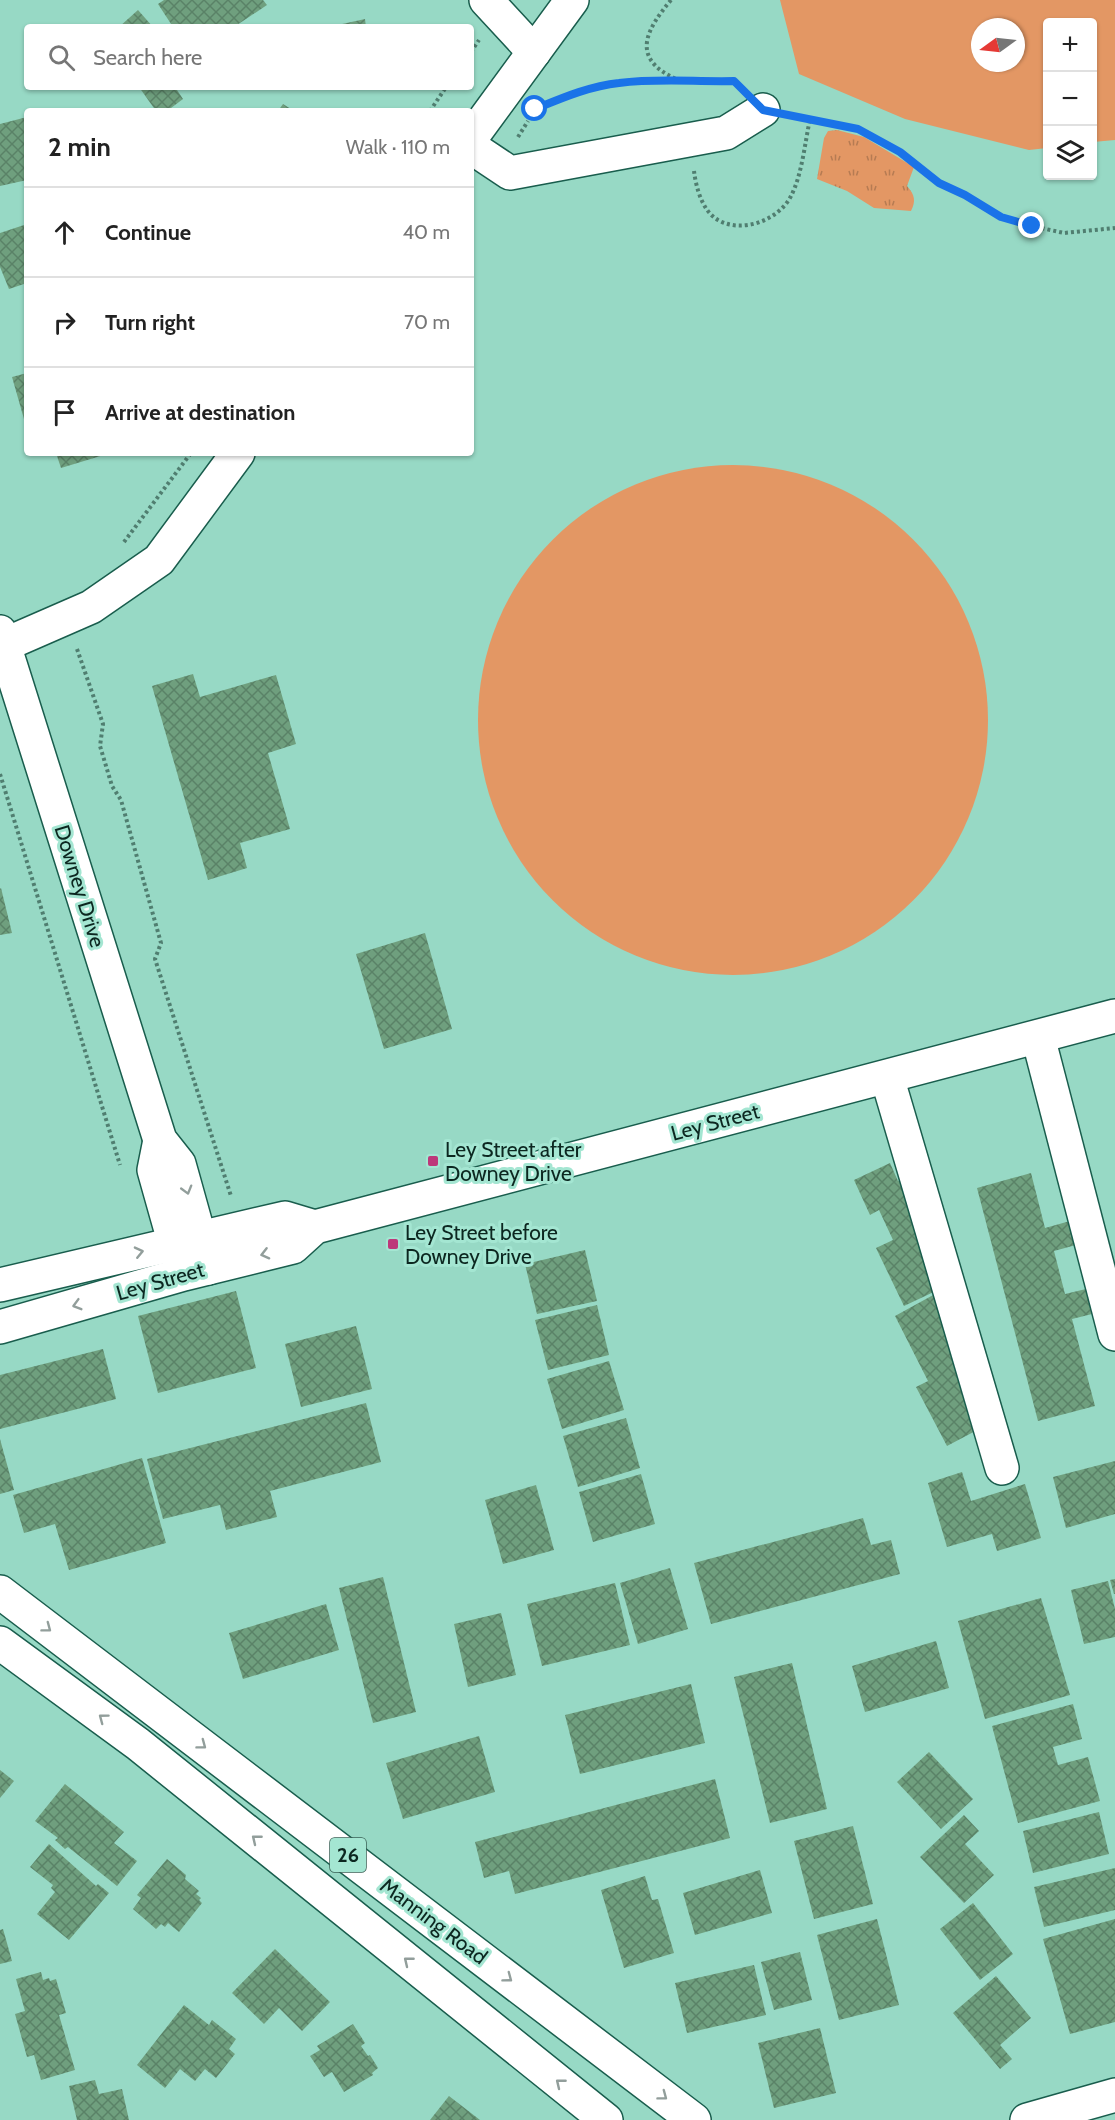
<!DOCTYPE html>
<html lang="en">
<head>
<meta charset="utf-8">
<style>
	body { margin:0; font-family:Cabin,sans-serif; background:#f6f6f6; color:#222 }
	.controls { position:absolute; right:18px; top:18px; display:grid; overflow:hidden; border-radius:6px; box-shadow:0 2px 4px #0004 }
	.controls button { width:54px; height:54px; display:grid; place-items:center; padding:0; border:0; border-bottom:2px solid #e0e0e0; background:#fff; color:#222; font:30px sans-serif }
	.compass { position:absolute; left:971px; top:18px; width:54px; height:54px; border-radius:50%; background:#fff; box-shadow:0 2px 4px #0004; rotate:255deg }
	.stop { position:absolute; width:18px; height:18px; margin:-14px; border:4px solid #1a73e8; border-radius:50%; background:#fff }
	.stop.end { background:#1a73e8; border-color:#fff; box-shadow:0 2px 6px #0008 }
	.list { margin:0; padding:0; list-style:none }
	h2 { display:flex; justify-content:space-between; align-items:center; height:78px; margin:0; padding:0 24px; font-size:26px }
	h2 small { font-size:20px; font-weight:400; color:#767676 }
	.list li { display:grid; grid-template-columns:39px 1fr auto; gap:18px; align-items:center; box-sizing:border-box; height:90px; padding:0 24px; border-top:2px solid #e0e0e0 }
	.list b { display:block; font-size:22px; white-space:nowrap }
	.list em { font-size:20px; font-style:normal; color:#767676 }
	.icon { flex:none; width:33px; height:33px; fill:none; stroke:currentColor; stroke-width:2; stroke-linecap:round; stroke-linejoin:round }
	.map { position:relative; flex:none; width:1115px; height:2120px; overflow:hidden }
	.search { position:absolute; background:#fff; box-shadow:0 2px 4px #0004; left:24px; top:24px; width:450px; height:66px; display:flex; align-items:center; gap:15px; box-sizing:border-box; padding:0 21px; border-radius:6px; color:#767676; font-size:22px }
	.panel { position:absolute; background:#fff; box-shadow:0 2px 4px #0004; left:24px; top:108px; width:450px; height:348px; border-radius:6px }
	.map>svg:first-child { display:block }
</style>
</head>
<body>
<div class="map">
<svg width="1115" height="2120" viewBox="0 0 1115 2120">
	<defs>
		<pattern id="park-tufts" width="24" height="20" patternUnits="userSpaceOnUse" patternTransform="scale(1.5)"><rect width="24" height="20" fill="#e39764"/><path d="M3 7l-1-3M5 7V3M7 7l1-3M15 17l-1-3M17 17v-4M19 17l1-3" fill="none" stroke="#b67b52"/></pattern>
		<pattern id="building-cross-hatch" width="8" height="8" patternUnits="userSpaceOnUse" patternTransform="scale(1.5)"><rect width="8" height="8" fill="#6f9f7e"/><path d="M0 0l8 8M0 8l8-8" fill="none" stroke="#5a8267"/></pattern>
	</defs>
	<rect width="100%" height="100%" fill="#97d9c5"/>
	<!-- grass -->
	<g fill="#e39764" fill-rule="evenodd">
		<path d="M 780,0 L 1115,0 L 1115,140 L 1093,142 L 1092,22 L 1048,22 L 1047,148 L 1029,150 L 905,119 L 799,74 ZM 980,27 L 1016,27 L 1016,63 L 980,63 Z"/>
		<circle cx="733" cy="720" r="255"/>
	</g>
	<!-- park -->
	<path fill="url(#park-tufts)" d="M 837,130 L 864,137 L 914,167 L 907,186 C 915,195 916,201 911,211 L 874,208 L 847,191 L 817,179 L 824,138 L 828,131 Z"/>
	<!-- building -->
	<g fill="url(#building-cross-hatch)">
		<polygon points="164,0 263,0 267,5 234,27 173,27 158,4"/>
		<polygon points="138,10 153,27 119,27"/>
		<polygon points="365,19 366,27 333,27 333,26"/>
		<polygon points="139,87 175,87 183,99 167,111 156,111"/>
		<polygon points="283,104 294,111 278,111"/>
		<polygon points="27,117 27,180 0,186 0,124"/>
		<polygon points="27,224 27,283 9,289 0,267 0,233"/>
		<polygon points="27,373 27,426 26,426 12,377"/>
		<polygon points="56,453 107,453 107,454 61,468"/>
		<polygon points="193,674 200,697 276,675 296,744 268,753 290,829 240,843 247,868 208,880 152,686"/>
		<polygon points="1,888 12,933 0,935 0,889"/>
		<polygon points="425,933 452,1029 384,1049 356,954"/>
		<polygon points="890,1163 898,1181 907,1177 957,1281 904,1306 876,1248 893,1240 879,1210 870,1215 854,1180"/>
		<polygon points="1031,1173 1045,1228 1070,1221 1076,1245 1054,1251 1065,1294 1086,1289 1092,1314 1072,1319 1095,1406 1038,1421 977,1188"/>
		<polygon points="585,1250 597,1301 537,1314 525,1264"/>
		<polygon points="236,1291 256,1368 158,1393 138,1316"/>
		<polygon points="935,1294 1000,1418 947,1446 916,1387 928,1381 895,1316"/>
		<polygon points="597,1305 609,1355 548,1370 535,1320"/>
		<polygon points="356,1326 372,1389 301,1407 285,1344"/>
		<polygon points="103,1349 116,1399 0,1429 0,1375"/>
		<polygon points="609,1361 624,1410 562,1429 547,1379"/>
		<polygon points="366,1403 381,1462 270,1491 277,1517 226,1530 220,1505 163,1519 147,1459"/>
		<polygon points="626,1418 640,1468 578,1487 563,1436"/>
		<polygon points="0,1439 14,1490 0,1494"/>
		<polygon points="142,1458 166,1543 69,1570 55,1524 24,1533 13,1495"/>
		<polygon points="1115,1461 1115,1514 1066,1528 1053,1477"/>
		<polygon points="962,1472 971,1501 1025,1484 1041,1538 997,1551 992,1534 947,1547 928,1483"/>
		<polygon points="641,1474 655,1524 593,1542 579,1492"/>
		<polygon points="536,1485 554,1550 503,1564 485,1500"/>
		<polygon points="863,1518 871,1545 891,1540 900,1574 711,1624 694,1563"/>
		<polygon points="670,1568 688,1629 638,1644 620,1583"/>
		<polygon points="383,1577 416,1712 373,1723 339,1588"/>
		<polygon points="1115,1579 1115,1594 1114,1594 1110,1580"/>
		<polygon points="1108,1581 1115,1609 1115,1637 1084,1644 1071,1590"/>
		<polygon points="615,1583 630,1645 542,1666 527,1604"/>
		<polygon points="1041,1598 1070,1695 985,1719 958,1621"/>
		<polygon points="326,1604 339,1650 243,1679 229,1633"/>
		<polygon points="501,1613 516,1675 468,1687 454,1624"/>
		<polygon points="936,1641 949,1688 865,1712 852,1666"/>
		<polygon points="792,1663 827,1809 770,1823 734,1677"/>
		<polygon points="691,1684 705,1743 580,1774 565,1715"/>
		<polygon points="1073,1704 1082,1739 1053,1747 1058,1765 1088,1757 1100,1801 1018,1823 992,1726"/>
		<polygon points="479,1736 495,1792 403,1819 386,1763"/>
		<polygon points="929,1752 973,1799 941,1829 897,1782"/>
		<polygon points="0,1770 14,1781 0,1798"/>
		<polygon points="715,1779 730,1838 515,1894 509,1871 484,1878 475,1842"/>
		<polygon points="65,1784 124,1832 114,1843 137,1861 117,1886 68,1847 65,1849 55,1840 58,1838 35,1821"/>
		<polygon points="1099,1812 1109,1854 1033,1873 1023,1831"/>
		<polygon points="964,1815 979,1831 965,1844 994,1875 964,1903 920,1857"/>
		<polygon points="853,1826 873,1904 814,1919 794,1841"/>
		<polygon points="49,1844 96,1886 98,1884 109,1893 69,1940 37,1914 55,1892 51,1888 53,1885 30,1867"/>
		<polygon points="167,1859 186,1875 185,1879 199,1891 196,1894 201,1898 199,1900 202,1903 179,1932 168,1923 165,1927 161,1924 156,1929 133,1909 141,1898 137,1895"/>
		<polygon points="1115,1868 1115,1910 1044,1927 1034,1887"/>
		<polygon points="760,1870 772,1913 695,1935 683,1893"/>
		<polygon points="645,1876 652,1900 658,1899 674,1953 624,1968 601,1890"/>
		<polygon points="973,1903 1013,1954 980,1980 940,1929"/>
		<polygon points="877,1919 899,2005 839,2020 817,1935"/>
		<polygon points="1115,1919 1115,2022 1070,2034 1043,1939"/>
		<polygon points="3,1929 12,1961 0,1964 0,1930"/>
		<polygon points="275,1949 330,2002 302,2031 279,2008 264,2024 232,1993"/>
		<polygon points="800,1952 812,2000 774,2010 761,1962"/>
		<polygon points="754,1965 766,2015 687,2033 675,1983"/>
		<polygon points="41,1972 43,1980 49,1978 50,1981 56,1979 66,2013 59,2015 75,2070 41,2080 34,2055 27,2057 15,2014 25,2011 16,1979"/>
		<polygon points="996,1976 1031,2018 1000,2045 1012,2059 1000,2069 953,2013"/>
		<polygon points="184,2005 209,2025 212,2020 236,2039 229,2049 235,2054 216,2078 205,2069 195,2081 180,2069 165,2088 137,2065"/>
		<polygon points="353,2024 365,2043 361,2046 368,2056 370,2055 378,2068 372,2073 373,2075 344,2092 332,2072 324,2077 310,2056 320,2050 317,2046"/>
		<polygon points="820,2028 836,2093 774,2108 758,2043"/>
		<polygon points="95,2080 99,2094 122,2089 129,2120 77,2120 69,2086"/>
		<polygon points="449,2096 480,2120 430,2120"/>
	</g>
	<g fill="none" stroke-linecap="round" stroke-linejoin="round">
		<!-- minor casing -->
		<g stroke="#195d4d" stroke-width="36">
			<g id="minor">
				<polyline points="486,0 534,52"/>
				<polyline points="471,138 572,0"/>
				<polyline points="471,147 510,173 726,133 763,110"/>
				<polyline points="0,632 160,1140 179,1164 208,1268"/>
				<polyline points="4,645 91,607 159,560 238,453"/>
				<polyline points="1038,1037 1115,1334"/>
				<polyline points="887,1077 1002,1468"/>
				<polyline points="160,1140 154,1170 181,1266"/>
				<polyline points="0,1285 285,1218 315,1227"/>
				<polyline points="0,1327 184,1274 293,1247 315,1227 1115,1016"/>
				<polyline points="1027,2120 1115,2095"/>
			</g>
		</g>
		<!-- major casing -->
		<g stroke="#195d4d" stroke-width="36">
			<g id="major">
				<polyline points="0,1592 694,2120"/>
				<polyline points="0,1643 138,1744 606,2120"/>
			</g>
		</g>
		<!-- path -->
		<g stroke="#507e70" stroke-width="4" stroke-dasharray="3 3" stroke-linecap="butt">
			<path d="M 671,0 C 646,30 630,58 676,79"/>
			<polyline points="471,52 479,40"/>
			<path d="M 535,109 C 579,88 625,80 674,79 C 694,79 714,82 734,81 L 740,86"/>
			<polyline points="430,111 446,87"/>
			<polyline points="794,116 858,129 900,151 939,183 965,195 1001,217 1032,226 1064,233 1115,228"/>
			<polyline points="518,137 528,121"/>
			<path d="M 694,171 C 696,187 702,211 718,220 C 742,234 779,220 791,196 C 802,175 805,142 810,119"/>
			<polyline points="124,542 191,453"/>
			<polyline points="77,649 103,724 100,746 112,786 121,800 161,943 155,959 231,1196"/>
			<polyline points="0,774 120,1165"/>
		</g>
		<!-- minor -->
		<use href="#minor" stroke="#fff" stroke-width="33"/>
		<!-- major -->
		<use href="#major" stroke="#fff" stroke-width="33"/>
	</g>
	<!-- one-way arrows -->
	<defs><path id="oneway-chevron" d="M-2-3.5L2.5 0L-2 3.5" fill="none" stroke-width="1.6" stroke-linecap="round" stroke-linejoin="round" transform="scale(1.5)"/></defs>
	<g stroke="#929e9b">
		<use href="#oneway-chevron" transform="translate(187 1190) rotate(74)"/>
		<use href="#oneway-chevron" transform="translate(139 1252) rotate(-13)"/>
		<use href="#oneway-chevron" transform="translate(265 1254) rotate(166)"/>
		<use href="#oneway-chevron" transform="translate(77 1305) rotate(164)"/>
		<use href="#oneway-chevron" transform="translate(47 1628) rotate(37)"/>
		<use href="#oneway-chevron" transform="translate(103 1718) rotate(-143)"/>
		<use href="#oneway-chevron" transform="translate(202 1745) rotate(37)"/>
		<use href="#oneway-chevron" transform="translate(256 1839) rotate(-141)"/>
		<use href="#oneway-chevron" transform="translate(408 1961) rotate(-141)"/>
		<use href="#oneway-chevron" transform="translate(508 1978) rotate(37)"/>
		<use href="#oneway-chevron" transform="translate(560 2083) rotate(-141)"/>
		<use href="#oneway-chevron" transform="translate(663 2096) rotate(37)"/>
	</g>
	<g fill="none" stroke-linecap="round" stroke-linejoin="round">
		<!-- route -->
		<path stroke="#1a73e8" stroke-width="8" d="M 535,109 C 562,98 590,86 619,83 C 658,78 696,82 734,81 L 763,110 L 858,129 L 900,152 L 939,183 L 965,195 L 1001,217 L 1032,226"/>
	</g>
	<!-- markers -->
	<g fill="#bd387a" stroke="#a4e6d2" stroke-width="2">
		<rect x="427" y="1155" width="12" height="12" rx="3"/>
		<rect x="387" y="1238" width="12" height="12" rx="3"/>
	</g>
	<g text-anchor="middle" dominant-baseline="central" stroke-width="6" stroke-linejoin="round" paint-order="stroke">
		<!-- shield labels -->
		<rect fill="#a4e6d2" stroke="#3a6055" stroke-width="1.5" x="330" y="1838" width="36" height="34" rx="4.5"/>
		<g font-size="20" font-weight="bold" fill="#0c2720">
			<text x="348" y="1855">26</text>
		</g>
		<!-- street labels -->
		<g font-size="21" fill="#0c2720" stroke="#a4e6d2">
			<text transform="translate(80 886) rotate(73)">Downey Drive</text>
			<text transform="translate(715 1122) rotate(-15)">Ley Street</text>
			<text transform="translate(160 1281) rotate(-16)">Ley Street</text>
			<text transform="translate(434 1921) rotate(37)">Manning Road</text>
		</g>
		<!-- poi labels -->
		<g font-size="21" fill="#0c2720" stroke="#a4e6d2" text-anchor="start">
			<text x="445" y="1149">Ley Street after<tspan x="445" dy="24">Downey Drive</tspan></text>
			<text x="405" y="1232">Ley Street before<tspan x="405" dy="24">Downey Drive</tspan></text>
		</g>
	</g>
</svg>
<div class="controls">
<button>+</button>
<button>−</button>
<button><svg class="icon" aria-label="layers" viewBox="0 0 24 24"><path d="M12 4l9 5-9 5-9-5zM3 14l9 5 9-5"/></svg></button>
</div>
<svg class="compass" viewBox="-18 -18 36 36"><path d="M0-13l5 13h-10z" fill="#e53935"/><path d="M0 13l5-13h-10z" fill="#767676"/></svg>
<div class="stop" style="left:535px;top:109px"></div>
<div class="stop end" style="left:1032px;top:226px"></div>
<div class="search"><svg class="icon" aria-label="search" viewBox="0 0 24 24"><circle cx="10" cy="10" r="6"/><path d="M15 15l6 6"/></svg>Search here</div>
<section class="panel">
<h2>2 min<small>Walk · 110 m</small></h2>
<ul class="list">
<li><svg class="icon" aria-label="ahead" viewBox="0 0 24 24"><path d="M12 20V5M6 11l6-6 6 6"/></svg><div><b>Continue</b></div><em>40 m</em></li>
<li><svg class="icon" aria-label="right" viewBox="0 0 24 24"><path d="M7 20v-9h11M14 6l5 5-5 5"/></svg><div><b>Turn right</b></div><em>70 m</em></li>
<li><svg class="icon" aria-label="arrive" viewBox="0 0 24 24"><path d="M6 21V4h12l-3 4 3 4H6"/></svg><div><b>Arrive at destination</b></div></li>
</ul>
</section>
</div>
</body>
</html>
